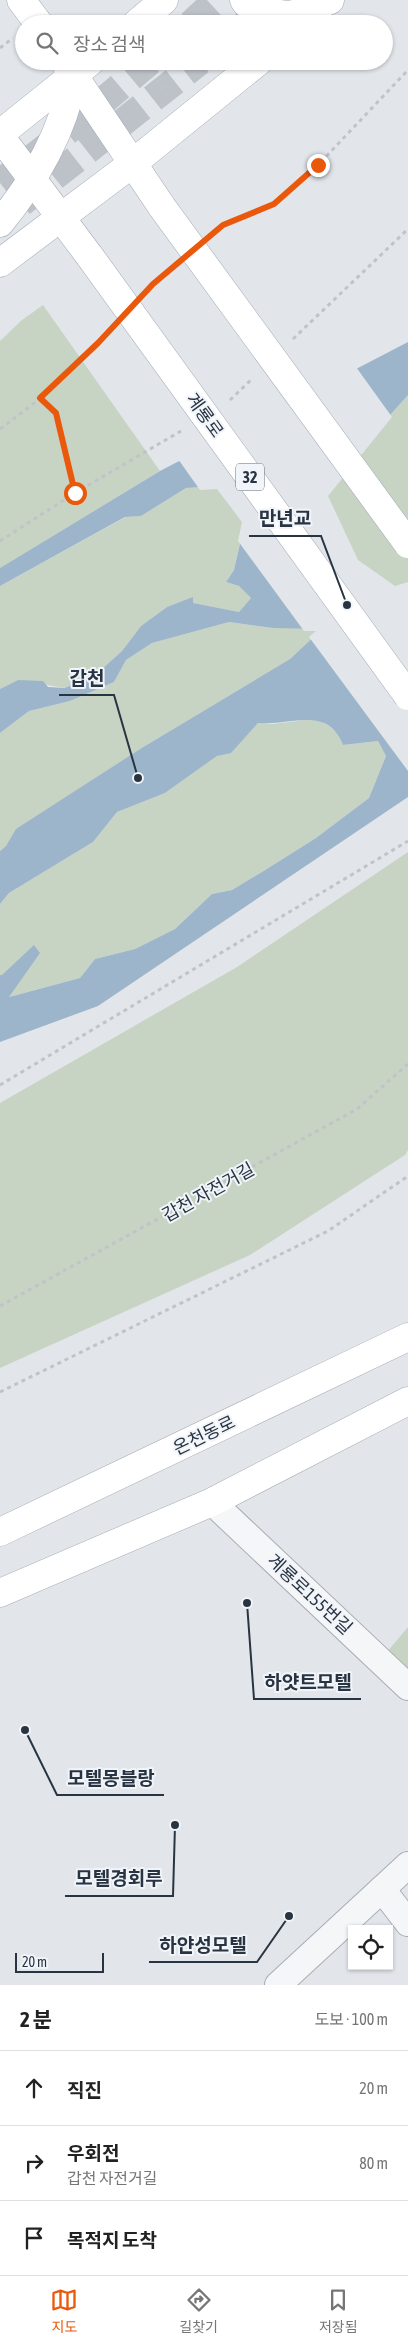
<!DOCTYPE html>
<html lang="ko">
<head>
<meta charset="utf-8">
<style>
	body { margin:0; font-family:"Asap Condensed","Noto Sans KR",sans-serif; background:#f2f2f2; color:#222 }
	.controls { position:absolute; right:15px; bottom:15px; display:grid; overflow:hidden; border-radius:0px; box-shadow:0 1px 4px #0004 }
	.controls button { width:45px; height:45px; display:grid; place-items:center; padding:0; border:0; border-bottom:1px solid #e0e0e0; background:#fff; color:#222; font:25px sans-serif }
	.scale { position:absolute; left:15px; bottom:12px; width:89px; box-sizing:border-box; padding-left:5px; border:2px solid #293443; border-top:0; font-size:14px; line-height:18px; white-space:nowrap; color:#293443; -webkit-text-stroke:4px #f1f4f8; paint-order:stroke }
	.stop { position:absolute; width:15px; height:15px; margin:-11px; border:4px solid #ea580c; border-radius:50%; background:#fff }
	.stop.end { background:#ea580c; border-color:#fff; box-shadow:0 1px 5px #0008 }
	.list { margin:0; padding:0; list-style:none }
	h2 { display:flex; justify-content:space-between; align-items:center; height:65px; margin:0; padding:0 20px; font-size:21px }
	h2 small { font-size:16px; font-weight:400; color:#767676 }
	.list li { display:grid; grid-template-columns:32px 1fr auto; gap:15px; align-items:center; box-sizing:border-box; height:75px; padding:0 20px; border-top:1px solid #e0e0e0 }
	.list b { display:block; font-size:19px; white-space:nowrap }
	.list p { margin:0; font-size:16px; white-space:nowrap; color:#767676 }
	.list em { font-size:16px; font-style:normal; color:#767676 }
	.icon { flex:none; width:28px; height:28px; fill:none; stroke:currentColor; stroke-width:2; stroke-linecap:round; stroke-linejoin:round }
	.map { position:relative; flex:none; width:408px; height:1985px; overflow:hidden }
	.search { position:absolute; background:#fff; box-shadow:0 1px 4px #0004; left:15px; right:15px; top:15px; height:55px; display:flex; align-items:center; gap:12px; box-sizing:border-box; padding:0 18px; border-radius:28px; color:#767676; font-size:19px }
	.sheet { height:290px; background:#fff }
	nav { display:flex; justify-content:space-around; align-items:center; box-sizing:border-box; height:70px; border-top:1px solid #e0e0e0; background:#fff; font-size:14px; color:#767676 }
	nav a { display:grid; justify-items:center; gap:2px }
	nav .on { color:#ea580c }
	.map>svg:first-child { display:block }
</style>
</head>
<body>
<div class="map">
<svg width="408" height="1985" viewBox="0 0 408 1985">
	<rect width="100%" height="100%" fill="#e2e6ea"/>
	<!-- green -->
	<g fill="#c8d4c3">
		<polygon points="43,305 160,471 0,568 0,341 22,320"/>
		<polygon points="408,395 408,585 395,588 356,561 325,496 373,434"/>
		<polygon points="218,486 245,522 234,570 226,582 239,586 251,598 239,612 192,603 192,598 167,607 141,626 122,651 102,669 65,688 18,680 0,689 0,586 126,517 141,516 186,488"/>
		<polygon points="229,622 273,628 323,628 290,659 140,749 17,829 6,846 0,851 0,733 29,711 70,701 114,682 126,660 152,643"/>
		<path d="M 314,719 C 330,725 336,729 343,745 L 378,741 L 386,756 L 369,798 L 316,838 L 262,872 L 232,890 L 212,894 L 175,929 L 135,949 L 95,959 L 80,978 L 8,997 L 21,977 L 0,975 L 0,904 L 9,893 L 93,842 L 117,812 L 165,793 L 217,756 L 231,752 L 258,723 L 273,724 Z"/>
		<polygon points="408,852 408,1150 405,1155 250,1255 0,1368 0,1103 237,967"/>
		<polygon points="408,1627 408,1672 387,1652"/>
	</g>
	<!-- water -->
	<path fill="#9cb5cb" d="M 408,342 L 408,395 L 373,434 L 325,496 L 356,561 L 394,588 L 408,585 L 408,797 L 98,1006 L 0,1042 L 0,975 L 2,975 L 34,945 L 40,953 L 9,997 L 80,978 L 95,959 L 135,949 L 175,929 L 212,894 L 232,890 L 262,872 L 316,838 L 369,798 L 386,756 L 378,741 L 343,745 C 327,705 292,726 258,723 L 231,753 L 217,756 L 165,793 L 117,812 L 93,842 L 9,893 L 0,904 L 0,851 L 6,846 L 16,829 L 140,749 L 290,659 L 322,629 L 273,628 L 229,622 L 152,643 L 126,660 L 114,682 L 70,701 L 29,711 L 0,733 L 0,689 L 18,680 L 43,681 L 48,687 L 65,688 L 102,669 L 122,651 L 141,626 L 167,607 L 193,597 L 193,603 L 239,612 L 251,598 L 239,586 L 226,582 L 234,570 L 245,522 L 218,486 L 186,488 L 141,516 L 125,517 L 0,586 L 0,568 L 160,471 Z"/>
	<!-- pier -->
	<polygon fill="#e2e6ea" points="356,367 392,417 328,496 358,560 395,586 408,582 408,771 309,637 316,631 304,631 238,541 242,522 217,489 200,490 178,459"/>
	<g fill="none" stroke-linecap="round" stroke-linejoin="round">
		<!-- primary-tunnel -->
		<g stroke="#bdc2c9" stroke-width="28" stroke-dasharray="28 14" stroke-linecap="butt">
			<polyline points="191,24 217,0"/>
			<polyline points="245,24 269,0"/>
			<polyline points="0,183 75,125 150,61"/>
			<polyline points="21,203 200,61"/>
		</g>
		<!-- minor casing -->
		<g stroke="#a7adb5" stroke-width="28">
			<g id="minor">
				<polyline points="212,1502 408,1687"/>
				<polyline points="382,1889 408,1923"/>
				<polyline points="278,1985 408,1865"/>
			</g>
		</g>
		<!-- secondary casing -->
		<g stroke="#a7adb5" stroke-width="29">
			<g id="secondary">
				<polyline points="0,1532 408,1337"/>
				<polyline points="0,1593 212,1502 408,1401"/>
			</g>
		</g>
		<!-- primary casing -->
		<g stroke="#a1aab6" stroke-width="29">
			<g id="primary">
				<polyline points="21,0 39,24"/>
				<path d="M 244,0 L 246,3 C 288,20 290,18 330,0"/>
				<polyline points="136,24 164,0"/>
				<polyline points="64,61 162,207"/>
				<polyline points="0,134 91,61"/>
				<polyline points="0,136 91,258"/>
				<path d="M 0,223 C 36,179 63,132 74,75"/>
				<polyline points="0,263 133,163 259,61"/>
			</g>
		</g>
		<!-- path -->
		<g stroke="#c0c4c9" stroke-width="3" stroke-dasharray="4 4" stroke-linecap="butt">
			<polyline points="0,48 13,38"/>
			<polyline points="141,61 169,96"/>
			<polyline points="215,231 223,225 274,204 318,165 408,70"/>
			<polyline points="149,288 173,268"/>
			<polyline points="293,339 408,229"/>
			<polyline points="41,398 56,413 75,493"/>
			<polyline points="230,400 253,378"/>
			<polyline points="0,429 41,398 109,331"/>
			<polyline points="0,541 75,493 181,431"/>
			<polyline points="0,1085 408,841"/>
			<polyline points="0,1306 357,1109 408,1064"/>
			<polyline points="0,1392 328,1231 408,1176"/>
		</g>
		<!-- minor -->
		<use href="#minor" stroke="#f5f6f8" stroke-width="26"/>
		<!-- secondary -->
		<use href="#secondary" stroke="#fff" stroke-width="28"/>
		<!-- primary -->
		<use href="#primary" stroke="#fff" stroke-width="28"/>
		<!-- primary-bridge casing -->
		<g stroke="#a1aab6" stroke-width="29" stroke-linecap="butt">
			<g id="primary-bridge">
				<polyline points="162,207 408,544"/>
				<polyline points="91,258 408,696"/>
			</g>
		</g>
		<!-- primary-bridge -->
		<use href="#primary-bridge" stroke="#fff" stroke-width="28"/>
	</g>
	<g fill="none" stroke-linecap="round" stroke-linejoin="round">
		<!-- route -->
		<polyline stroke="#ea580c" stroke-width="6" points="75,493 56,413 40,398 98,343 153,284 223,225 274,204 318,165"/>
	</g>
	<g text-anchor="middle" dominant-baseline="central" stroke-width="4" stroke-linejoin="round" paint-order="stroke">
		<!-- shield labels -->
		<rect fill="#f1f4f8" stroke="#656e79" stroke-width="1" x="236" y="463.5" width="28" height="27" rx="4"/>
		<g font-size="16" font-weight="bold" fill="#293443">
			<text x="250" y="477">32</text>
		</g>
		<!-- street labels -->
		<g font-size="18" fill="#293443" stroke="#f1f4f8">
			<text transform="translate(205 415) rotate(54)">계룡로</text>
			<text transform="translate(208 1192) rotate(-29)">갑천 자전거길</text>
			<text transform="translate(204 1435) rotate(-26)">온천동로</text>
			<text transform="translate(310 1594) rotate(43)">계룡로155번길</text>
		</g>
	</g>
	<!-- callouts -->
	<path fill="none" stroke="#293443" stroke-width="2" d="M347 605L321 536H249M138 778L114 695H59M247 1603L254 1699H361M25 1730L57 1795H164M175 1825L173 1896H65M289 1916L257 1962H149"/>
	<g fill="#293443" stroke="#f1f4f8" stroke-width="2">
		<circle cx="347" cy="605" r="5"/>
		<circle cx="138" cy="778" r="5"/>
		<circle cx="247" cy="1603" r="5"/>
		<circle cx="25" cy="1730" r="5"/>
		<circle cx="175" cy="1825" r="5"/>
		<circle cx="289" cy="1916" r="5"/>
	</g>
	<g font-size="19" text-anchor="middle" font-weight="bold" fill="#293443" stroke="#f1f4f8" stroke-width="4" stroke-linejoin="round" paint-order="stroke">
		<text x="285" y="525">만년교</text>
		<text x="87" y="685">갑천</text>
		<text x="308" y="1689">하얏트모텔</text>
		<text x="111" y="1785">모텔몽블랑</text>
		<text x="119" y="1885">모텔경회루</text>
		<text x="203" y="1952">하얀성모텔</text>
	</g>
</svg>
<div class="controls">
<button><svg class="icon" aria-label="locate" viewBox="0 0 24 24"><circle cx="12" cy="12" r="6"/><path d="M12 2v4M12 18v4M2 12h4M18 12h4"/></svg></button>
</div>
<div class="scale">20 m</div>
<div class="stop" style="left:75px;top:493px"></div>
<div class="stop end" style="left:318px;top:165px"></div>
<div class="search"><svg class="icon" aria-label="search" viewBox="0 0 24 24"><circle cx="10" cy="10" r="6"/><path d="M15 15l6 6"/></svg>장소 검색</div>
</div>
<section class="sheet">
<h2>2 분<small>도보 · 100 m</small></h2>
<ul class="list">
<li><svg class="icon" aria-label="ahead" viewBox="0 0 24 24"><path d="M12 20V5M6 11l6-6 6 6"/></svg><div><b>직진</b></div><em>20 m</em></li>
<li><svg class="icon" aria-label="right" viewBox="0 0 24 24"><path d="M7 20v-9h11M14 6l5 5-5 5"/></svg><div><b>우회전</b><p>갑천 자전거길</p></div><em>80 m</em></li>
<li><svg class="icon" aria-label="arrive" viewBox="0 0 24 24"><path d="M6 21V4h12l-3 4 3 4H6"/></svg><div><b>목적지 도착</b></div></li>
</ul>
</section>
<nav>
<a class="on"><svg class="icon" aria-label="map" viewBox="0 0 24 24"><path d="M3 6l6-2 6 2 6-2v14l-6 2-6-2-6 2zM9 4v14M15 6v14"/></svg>지도</a>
<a><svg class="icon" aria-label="directions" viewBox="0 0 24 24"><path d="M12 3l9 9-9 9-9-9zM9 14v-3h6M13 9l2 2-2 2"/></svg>길찾기</a>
<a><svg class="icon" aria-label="saved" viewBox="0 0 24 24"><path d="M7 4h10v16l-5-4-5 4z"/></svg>저장됨</a>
</nav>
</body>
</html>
